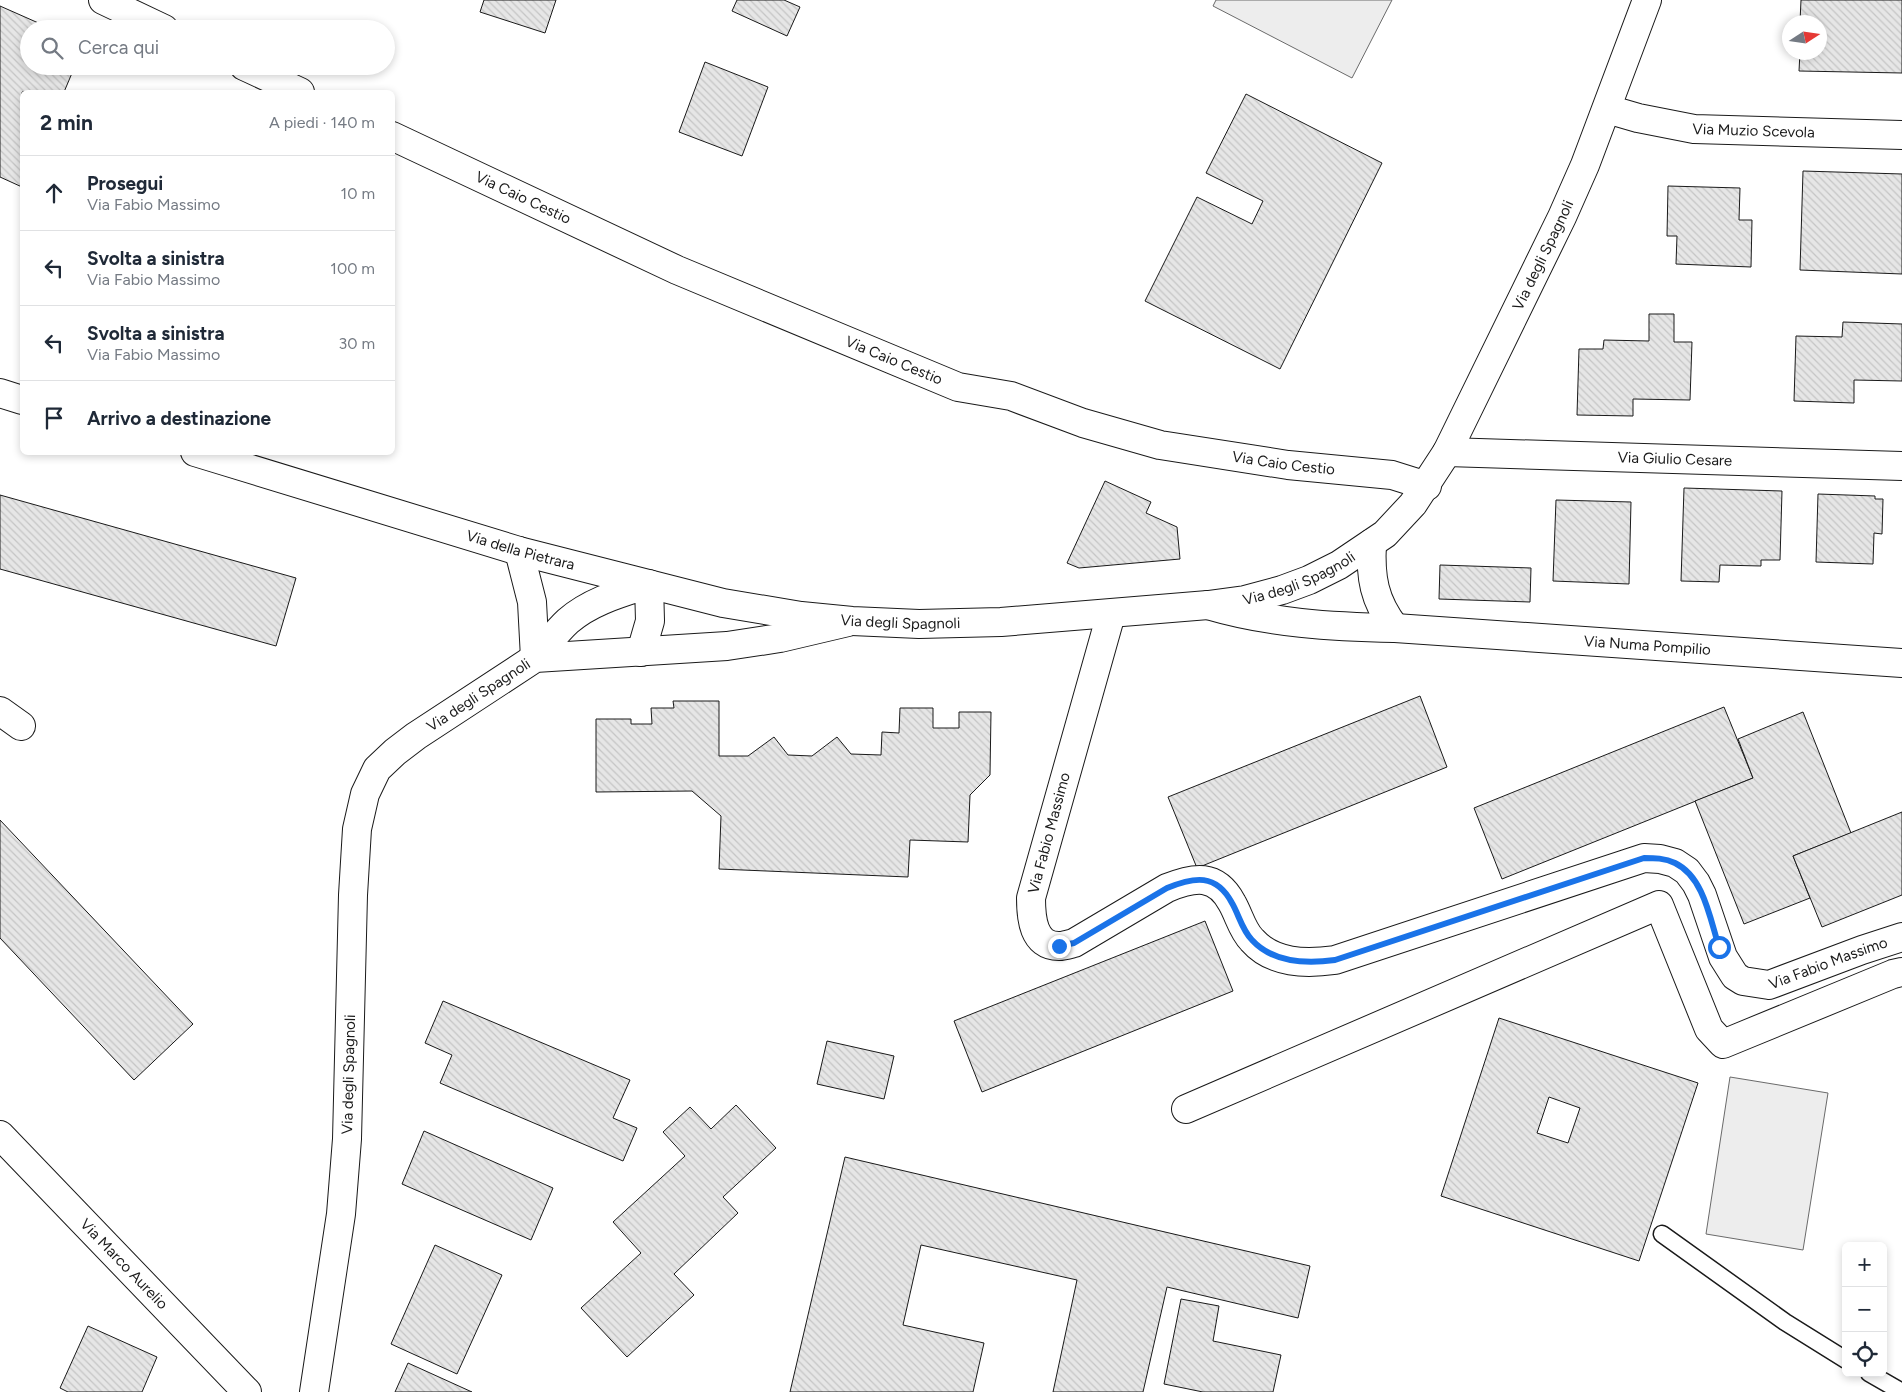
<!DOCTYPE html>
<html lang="it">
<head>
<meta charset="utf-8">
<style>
	body { margin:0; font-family:Figtree,sans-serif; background:#f6f6f7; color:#1f2937 }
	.controls { position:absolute; right:15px; bottom:15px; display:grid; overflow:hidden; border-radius:8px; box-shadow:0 2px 8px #0003 }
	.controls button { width:45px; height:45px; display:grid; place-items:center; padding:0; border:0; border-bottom:1px solid #e0e1e3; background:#fff; color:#1f2937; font:25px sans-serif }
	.compass { position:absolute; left:1782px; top:15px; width:45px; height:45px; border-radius:50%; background:#fff; box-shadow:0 2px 8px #0003; rotate:78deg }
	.stop { position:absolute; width:15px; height:15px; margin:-11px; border:4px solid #1a73e8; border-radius:50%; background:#fff }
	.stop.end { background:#1a73e8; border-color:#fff; box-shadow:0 1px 5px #0008 }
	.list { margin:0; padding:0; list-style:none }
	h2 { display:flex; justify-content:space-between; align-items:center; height:65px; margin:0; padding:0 20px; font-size:21px }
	h2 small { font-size:16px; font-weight:400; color:#747a83 }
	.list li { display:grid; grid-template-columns:32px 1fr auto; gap:15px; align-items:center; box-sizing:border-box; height:75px; padding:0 20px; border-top:1px solid #e0e1e3 }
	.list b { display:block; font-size:19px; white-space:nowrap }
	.list p { margin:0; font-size:16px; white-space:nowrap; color:#747a83 }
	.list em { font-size:16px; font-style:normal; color:#747a83 }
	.icon { flex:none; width:28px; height:28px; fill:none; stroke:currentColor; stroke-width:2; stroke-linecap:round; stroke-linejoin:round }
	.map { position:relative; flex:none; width:1902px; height:1392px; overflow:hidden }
	.search { position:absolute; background:#fff; box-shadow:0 2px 8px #0003; left:20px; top:20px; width:375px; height:55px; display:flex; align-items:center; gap:12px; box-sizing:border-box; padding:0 18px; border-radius:28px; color:#747a83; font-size:19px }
	.panel { position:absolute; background:#fff; box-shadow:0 2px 8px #0003; left:20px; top:90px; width:375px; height:365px; border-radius:8px }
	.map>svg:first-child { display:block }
</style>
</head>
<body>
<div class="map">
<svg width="1902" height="1392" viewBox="0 0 1902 1392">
	<defs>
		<pattern id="building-back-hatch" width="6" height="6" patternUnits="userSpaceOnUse" patternTransform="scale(1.25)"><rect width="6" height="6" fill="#e6e6e6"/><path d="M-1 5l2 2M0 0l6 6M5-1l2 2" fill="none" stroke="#c5c5c5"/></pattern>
	</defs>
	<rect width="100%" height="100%" fill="#fff"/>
	<!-- built -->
	<g fill="#ededed" stroke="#6a6a6a">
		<polygon points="1216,0 1392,0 1352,78 1213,6"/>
		<polygon points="1730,1077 1828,1093 1803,1250 1706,1234"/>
	</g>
	<!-- building -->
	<g fill="url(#building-back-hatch)" stroke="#1a1a1a" fill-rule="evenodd">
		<polygon points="484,0 556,0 545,33 480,12"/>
		<polygon points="737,0 784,0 800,7 787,36 732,11"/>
		<polygon points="1801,0 1902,0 1902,73 1799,71 1800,52 1820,52 1820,22 1800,22"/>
		<polygon points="0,6 52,29 29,29 29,66 75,66 64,92 22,92 22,187 0,177"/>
		<polygon points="705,62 768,87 742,156 679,132"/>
		<polygon points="1246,94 1382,163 1280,369 1145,301 1197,197 1252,224 1263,201 1206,173"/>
		<polygon points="1803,171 1902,174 1902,274 1800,270"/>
		<polygon points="1668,186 1740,188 1739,220 1752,220 1751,267 1676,264 1677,236 1667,236"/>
		<polygon points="1649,314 1674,314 1674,342 1692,342 1690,400 1633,399 1633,416 1577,415 1579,349 1603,349 1604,340 1649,341"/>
		<polygon points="1843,322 1902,324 1902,381 1854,380 1854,403 1794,401 1796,336 1842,337"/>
		<polygon points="1105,481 1151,502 1146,513 1177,527 1180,559 1079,568 1067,563"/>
		<polygon points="1684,488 1782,491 1780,560 1761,560 1761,566 1720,565 1719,582 1681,581"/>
		<polygon points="1818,494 1875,496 1875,499 1883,499 1882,534 1874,533 1873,564 1816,562"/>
		<polygon points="0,495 296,578 276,646 0,569"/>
		<polygon points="1556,500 1631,502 1629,584 1553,581"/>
		<polygon points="1440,565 1531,568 1530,602 1439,599"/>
		<polygon points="1420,696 1447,767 1197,868 1168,797"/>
		<polygon points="673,701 719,701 719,756 748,756 774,737 788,755 812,756 837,737 851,754 881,755 882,732 899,733 900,708 933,708 933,728 959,728 959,712 991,712 990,775 970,795 968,842 910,840 908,877 719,869 721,816 692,791 596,792 596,719 631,719 631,724 652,724 651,708 674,708"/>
		<polygon points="1724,707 1753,778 1502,879 1474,808"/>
		<polygon points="1803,712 1851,833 1793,856 1810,898 1744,924 1695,801 1753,778 1738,739"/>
		<polygon points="1902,812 1902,895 1822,927 1793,856"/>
		<polygon points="0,820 193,1024 134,1080 0,938"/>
		<polygon points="1205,921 1233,991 982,1092 954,1021"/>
		<polygon points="443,1001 630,1080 613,1118 637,1128 623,1161 440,1083 452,1055 425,1043"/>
		<path d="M 1499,1018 L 1698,1083 L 1639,1261 L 1441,1196 ZM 1549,1097 L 1580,1108 L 1568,1143 L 1537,1133 Z"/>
		<polygon points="827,1041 894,1056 884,1099 817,1084"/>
		<polygon points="736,1105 776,1148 723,1197 738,1213 674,1274 694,1295 627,1357 581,1308 641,1253 613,1222 685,1156 663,1132 690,1107 711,1129"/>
		<polygon points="424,1131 553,1188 531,1240 402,1184"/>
		<polygon points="845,1157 1310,1266 1298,1318 1167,1287 1143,1392 1053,1392 1077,1280 921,1245 903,1325 984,1343 973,1392 790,1392"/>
		<polygon points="435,1245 502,1275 457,1374 391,1344"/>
		<polygon points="1181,1299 1219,1306 1213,1341 1281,1355 1273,1392 1203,1392 1164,1384"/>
		<polygon points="88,1326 157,1357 142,1392 68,1392 60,1388"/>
		<polygon points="408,1363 472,1392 395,1392"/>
	</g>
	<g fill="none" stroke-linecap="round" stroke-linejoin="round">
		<!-- lane casing -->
		<g stroke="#1a1a1a" stroke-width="19">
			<g id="lane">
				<polyline points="1662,1234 1785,1322 1846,1360"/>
				<polyline points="1869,1373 1902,1392"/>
			</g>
		</g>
		<!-- street casing -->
		<g stroke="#1a1a1a" stroke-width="30">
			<g id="street">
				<polyline points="103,0 164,29"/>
				<polyline points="244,66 300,92"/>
				<path id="s1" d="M 1607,109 L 1638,118 L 1694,129 L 1902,135"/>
				<path id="s2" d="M 392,136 L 677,270 L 958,387 L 1011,396 L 1083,423 L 1160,445 L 1288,465 L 1392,475 L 1427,486"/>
				<path id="s3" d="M 1447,452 L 1902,466"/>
				<path d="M 1372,543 C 1370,577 1374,601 1395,628"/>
				<polyline points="519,551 532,602 535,658"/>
				<path id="s4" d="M 1208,605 C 1269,623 1332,627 1395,628 L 1902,663"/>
				<path id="s5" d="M 1111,614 L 1031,898 C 1031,918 1033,946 1059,946 C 1064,946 1070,944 1074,943 L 1167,888 C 1194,877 1216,873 1232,903 C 1239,915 1242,930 1252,940 C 1273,964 1306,964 1335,960 L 1644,858 L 1660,859 L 1675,863 L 1687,871 L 1696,883 L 1702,895 L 1723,957 L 1735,976 L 1743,981 L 1769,985 L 1862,950 L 1902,937"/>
				<path d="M 535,658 C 546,646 556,632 568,621 C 591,601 621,593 649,584 L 650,621 L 641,652"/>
				<polyline points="0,711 21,726"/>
				<polyline points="1186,1109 1659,905 1709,1029 1723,1044 1893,974 1902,972"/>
				<path id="s6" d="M 0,1135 L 247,1392"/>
				<path id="s7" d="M 314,1392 L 341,1214 L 347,1139 L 353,895 L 357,829 L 365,794 L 377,769 L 395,752 L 416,736 L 535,658 L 727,646 L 780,638 L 848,622"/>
			</g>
		</g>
		<!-- secondary casing -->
		<g stroke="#1a1a1a" stroke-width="30">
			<g id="secondary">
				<polyline points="0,393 22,400"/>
				<path id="s8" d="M 195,452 L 519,551 L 723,603 L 801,616 L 852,621 L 919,624 L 1001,622 L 1208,605 L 1245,600 L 1282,590 L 1309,580 L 1339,565 L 1385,534 L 1413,504 L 1447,452 L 1562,217 L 1585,165 L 1647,0"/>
			</g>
		</g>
		<!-- lane -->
		<use href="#lane" stroke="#fff" stroke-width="16"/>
		<!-- street -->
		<use href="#street" stroke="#fff" stroke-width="28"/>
		<!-- secondary -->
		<use href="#secondary" stroke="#fff" stroke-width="28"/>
	</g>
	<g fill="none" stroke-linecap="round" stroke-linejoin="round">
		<!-- route -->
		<path stroke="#1a73e8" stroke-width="6" d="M 1059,946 L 1074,943 L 1167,888 C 1194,877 1216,873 1232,903 C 1239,915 1242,930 1252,940 C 1273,963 1306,964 1335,960 L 1644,858 C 1654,858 1665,858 1675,863 C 1704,877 1710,919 1719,947"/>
	</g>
	<g text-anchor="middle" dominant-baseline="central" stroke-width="4" stroke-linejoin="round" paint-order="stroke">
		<!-- street labels -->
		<g font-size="15" fill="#1a1a1a" stroke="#fff">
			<text stroke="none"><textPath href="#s1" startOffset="149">Via Muzio Scevola</textPath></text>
			<text stroke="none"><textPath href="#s2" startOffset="145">Via Caio Cestio</textPath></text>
			<text stroke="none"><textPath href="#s8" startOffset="1552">Via degli Spagnoli</textPath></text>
			<text stroke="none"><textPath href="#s2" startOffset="550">Via Caio Cestio</textPath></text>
			<text stroke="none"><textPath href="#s3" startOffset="228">Via Giulio Cesare</textPath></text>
			<text stroke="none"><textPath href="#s2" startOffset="955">Via Caio Cestio</textPath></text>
			<text stroke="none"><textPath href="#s8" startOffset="340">Via della Pietrara</textPath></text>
			<text stroke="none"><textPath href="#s8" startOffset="1132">Via degli Spagnoli</textPath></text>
			<text stroke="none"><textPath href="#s8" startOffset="728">Via degli Spagnoli</textPath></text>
			<text stroke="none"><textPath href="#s4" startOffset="442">Via Numa Pompilio</textPath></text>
			<text stroke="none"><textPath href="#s7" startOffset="755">Via degli Spagnoli</textPath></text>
			<text transform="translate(1049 833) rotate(-75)">Via Fabio Massimo</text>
			<text stroke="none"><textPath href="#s5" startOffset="1275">Via Fabio Massimo</textPath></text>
			<text stroke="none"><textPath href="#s7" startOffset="320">Via degli Spagnoli</textPath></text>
			<text stroke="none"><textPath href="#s6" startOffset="179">Via Marco Aurelio</textPath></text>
		</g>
	</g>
</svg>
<div class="controls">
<button>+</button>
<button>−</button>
<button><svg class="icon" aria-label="locate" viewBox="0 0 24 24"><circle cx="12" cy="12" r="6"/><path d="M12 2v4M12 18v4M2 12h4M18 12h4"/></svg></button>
</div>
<svg class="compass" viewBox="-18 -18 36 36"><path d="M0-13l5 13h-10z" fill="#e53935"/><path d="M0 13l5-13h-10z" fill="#747a83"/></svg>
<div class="stop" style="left:1719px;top:947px"></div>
<div class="stop end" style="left:1059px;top:946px"></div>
<div class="search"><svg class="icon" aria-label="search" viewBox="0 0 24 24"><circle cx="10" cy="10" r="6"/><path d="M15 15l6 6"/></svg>Cerca qui</div>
<section class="panel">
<h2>2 min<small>A piedi · 140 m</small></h2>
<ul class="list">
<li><svg class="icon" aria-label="ahead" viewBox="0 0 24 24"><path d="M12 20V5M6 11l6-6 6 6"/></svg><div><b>Prosegui</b><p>Via Fabio Massimo</p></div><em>10 m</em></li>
<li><svg class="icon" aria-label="left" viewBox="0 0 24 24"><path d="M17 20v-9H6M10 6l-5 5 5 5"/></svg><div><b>Svolta a sinistra</b><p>Via Fabio Massimo</p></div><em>100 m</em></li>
<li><svg class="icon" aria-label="left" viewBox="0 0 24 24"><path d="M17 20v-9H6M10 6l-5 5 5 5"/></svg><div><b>Svolta a sinistra</b><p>Via Fabio Massimo</p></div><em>30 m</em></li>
<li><svg class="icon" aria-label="arrive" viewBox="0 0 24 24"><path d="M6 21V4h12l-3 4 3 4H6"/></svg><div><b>Arrivo a destinazione</b></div></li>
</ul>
</section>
</div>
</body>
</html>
